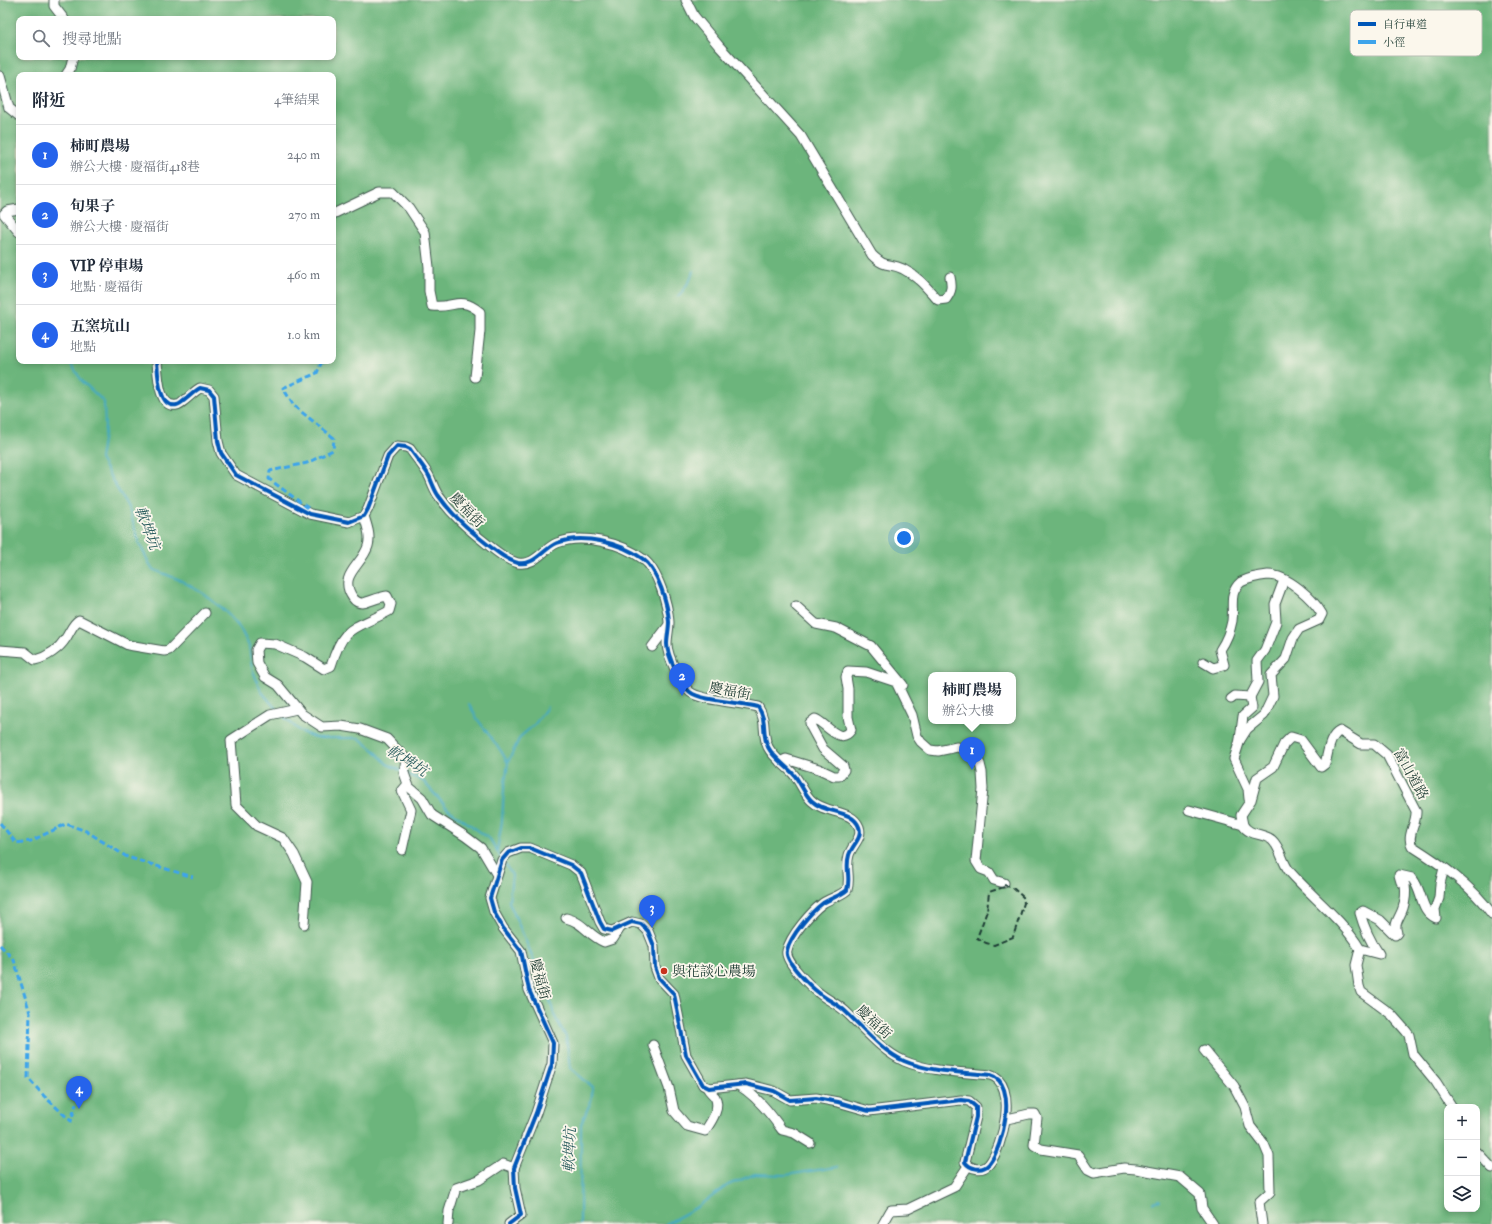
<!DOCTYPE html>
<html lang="zh-TW">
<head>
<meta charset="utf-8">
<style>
	body { margin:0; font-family:"IM FELL Double Pica","Noto Serif TC",serif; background:#f2f2f3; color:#1f2937 }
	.controls { position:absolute; right:12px; bottom:12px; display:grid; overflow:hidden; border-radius:8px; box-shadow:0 2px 6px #0003 }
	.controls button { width:36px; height:36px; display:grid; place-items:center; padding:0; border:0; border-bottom:1px solid #e0e1e3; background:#fff; color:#1f2937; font:20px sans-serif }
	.you { position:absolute; left:904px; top:538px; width:14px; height:14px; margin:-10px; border:3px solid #fff; border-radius:50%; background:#1a73e8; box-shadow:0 0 0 6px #1a73e833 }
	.badge { display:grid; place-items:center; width:26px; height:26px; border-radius:50%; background:#2563eb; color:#fff; font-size:13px; font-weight:700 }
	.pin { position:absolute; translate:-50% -33px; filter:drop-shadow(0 1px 2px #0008) }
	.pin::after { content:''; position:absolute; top:21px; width:14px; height:12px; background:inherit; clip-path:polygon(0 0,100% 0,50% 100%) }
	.popup { position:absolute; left:928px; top:672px; width:88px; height:52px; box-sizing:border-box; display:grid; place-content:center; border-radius:8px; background:#fff; filter:drop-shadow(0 1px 3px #0005); font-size:13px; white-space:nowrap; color:#747a83 }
	.popup b { font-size:15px; color:#1f2937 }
	.popup::after { content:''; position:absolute; left:50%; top:100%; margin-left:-8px; border:8px solid transparent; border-top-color:#fff }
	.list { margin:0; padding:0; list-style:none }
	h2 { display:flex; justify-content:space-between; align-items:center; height:52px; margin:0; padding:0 16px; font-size:17px }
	h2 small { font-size:13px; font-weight:400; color:#747a83 }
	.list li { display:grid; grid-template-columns:26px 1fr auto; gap:12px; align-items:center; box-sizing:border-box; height:60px; padding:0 16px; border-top:1px solid #e0e1e3 }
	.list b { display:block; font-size:15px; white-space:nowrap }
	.list p { margin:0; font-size:13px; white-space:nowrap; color:#747a83 }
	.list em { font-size:13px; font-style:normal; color:#747a83 }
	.icon { flex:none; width:22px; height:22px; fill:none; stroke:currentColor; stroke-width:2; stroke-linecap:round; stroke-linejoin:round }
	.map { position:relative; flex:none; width:1492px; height:1224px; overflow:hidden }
	.search { position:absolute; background:#fff; box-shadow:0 2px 6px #0003; left:16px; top:16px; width:320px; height:44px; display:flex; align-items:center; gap:10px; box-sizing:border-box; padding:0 14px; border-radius:8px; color:#747a83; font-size:15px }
	.panel { position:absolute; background:#fff; box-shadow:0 2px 6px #0003; left:16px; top:72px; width:320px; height:292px; border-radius:8px }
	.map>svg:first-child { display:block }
</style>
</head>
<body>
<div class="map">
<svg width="1492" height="1224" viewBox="0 0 1492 1224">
	<rect width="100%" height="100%" fill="#fbf7ec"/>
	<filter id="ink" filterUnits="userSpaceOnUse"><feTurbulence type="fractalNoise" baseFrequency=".025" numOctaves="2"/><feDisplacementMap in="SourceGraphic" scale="8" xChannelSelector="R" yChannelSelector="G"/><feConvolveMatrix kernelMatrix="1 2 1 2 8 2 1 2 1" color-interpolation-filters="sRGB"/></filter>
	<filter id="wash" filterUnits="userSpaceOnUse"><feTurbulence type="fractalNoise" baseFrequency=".012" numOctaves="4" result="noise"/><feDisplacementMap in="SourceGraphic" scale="16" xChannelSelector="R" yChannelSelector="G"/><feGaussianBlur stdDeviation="0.9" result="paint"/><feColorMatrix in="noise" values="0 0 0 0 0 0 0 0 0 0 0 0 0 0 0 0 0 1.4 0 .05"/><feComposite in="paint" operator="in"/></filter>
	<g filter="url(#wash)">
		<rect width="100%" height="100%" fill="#f6ecd6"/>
		<!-- forest -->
		<path fill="#6cb57b" stroke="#467958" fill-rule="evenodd" d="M 0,0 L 1492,0 L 1492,1224 L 0,1224 ZM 19,19 L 333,19 L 333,57 L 19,57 ZM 19,75 L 333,75 L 333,361 L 19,361 ZM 931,675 L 1013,675 L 1013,721 L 931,721 ZM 1447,1107 L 1477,1107 L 1477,1209 L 1447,1209 Z"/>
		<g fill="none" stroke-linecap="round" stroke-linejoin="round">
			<!-- stream -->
			<g stroke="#43a9c3" stroke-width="2">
				<polyline points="679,296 690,280 693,271"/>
				<polyline points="69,361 82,381 104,402 105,427 100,459 129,509 139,543 152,569 180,580 204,594 226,612 240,628 249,646 252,668 261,691 277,710"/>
				<polyline points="469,704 478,720 501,751 508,763 504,789 502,821 497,851"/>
				<polyline points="283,716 301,732 316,738 359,738 375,751 387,764 402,771"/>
				<polyline points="508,762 520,737 535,724 547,707"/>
				<polyline points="407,774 423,781 448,809 490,839 501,858"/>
				<polyline points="504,863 512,875 509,902 548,993 554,1015 566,1037 570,1068 593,1087 591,1101 581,1124 580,1224"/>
				<polyline points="1154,1202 1160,1200"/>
				<polyline points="666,1224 699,1206 728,1185 755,1174 786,1175 837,1167"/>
			</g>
		</g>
	</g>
	<g filter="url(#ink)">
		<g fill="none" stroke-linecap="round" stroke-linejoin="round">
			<!-- minor casing -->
			<g stroke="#3f574c" stroke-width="11">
				<g id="minor">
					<polyline points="54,0 54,6 64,19"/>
					<path d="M 686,0 L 694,16 L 719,46 L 801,136 L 872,255 C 886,269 889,262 903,269 C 920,278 926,287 938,300 L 946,299 C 952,291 952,286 950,277"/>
					<polyline points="66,75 70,69 73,57"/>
					<polyline points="0,76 9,108 19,116"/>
					<polyline points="19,209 7,211 4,214 19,232"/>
					<path d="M 333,214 L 379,192 L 393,192 L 409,208 L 425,232 L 429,267 L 429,291 L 432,306 C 454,309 459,295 480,312 L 480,331 L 475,377"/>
					<path d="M 157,361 C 158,373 158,409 177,405 C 181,405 194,391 200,388 L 209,390 L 214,396 L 218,441 L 221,453 L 236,475 L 310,514 L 349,522 L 364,516 L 368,509 L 388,456 L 397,446 L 406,447 L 410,449 C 416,458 424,467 429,476 C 432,482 434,489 438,495 C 452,515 468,529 487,544 C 496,551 506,560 518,563 C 535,566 543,549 557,543 C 582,533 622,543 643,559 C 658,570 668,605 669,622 C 669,629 667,637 667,644 C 667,655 681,685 690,692 C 701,701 741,702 758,707 C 768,722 761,732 768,747 C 774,759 787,766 795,776 C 801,784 805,795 812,801 C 825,814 852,809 859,827 C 863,838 852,845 849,855 C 845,868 851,878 847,890 C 840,896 831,898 823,903 C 811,912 790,936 787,951 C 784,961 811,987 819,993 C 827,1000 838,1004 846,1012 C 862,1027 883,1052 904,1061 C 930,1072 962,1072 990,1075 C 1019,1083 1003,1147 989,1164 C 982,1172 970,1169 965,1162 L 976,1117 L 976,1107 L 969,1101 L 961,1100 L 869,1111 L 838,1102 L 816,1098 L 790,1100 L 774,1091 L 746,1084 L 709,1088 L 703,1085 L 686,1055 L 674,994 L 659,978 L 655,967 L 654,946 L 648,931 L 641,924 L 632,922 L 612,931 L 604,929 L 600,922 L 581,873 L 571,865 L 530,848 L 521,848 L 508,853 L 502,860 L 490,898 L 494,912 L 503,928 L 521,951 L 529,990 L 553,1043 L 552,1064 L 536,1113 L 514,1168 L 515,1188 L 521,1215 L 509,1224"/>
					<path d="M 364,516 C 367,526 371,536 368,546 C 362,566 337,575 353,598 C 355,601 359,603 363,603 C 371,601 379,597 387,596 L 391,604 L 389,611 C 354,630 344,623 331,666 L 324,669 L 305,657 L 275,644 L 260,643 L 256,650 L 257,663 L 265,677 L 278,685 L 302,714 L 322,727 L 341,726 L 360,729 L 387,739 L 406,759 L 404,773 L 409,787 L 422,798 L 432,815 L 465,836 L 481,848 L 497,875"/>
					<polyline points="796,606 816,624 836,628 871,646 903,685"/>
					<polyline points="652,647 668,626"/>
					<path d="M 0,650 L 25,652 L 35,660 C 47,657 59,649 66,638 C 70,632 73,623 79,620 L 128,645 L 164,651 L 169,650 L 205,613"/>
					<path d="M 1203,662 L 1213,668 L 1224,665 L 1220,650 C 1226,641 1230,632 1232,621 C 1234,606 1228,593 1241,582 C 1249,578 1259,576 1268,575 C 1288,575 1313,599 1322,614 L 1319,620 L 1299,629 L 1293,638 L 1286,659 L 1271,675 L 1273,696 L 1264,715 L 1247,729 L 1240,740 L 1234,759 L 1248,789 L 1249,799"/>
					<polyline points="1231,699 1235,696 1250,697 1258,682 1257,661 1265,650 1276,622 1275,604 1284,580"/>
					<polyline points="297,709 270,715 231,740 236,805 257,826 283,838 294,854 307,882 304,924"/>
					<polyline points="1240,739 1243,716 1252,708 1250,697"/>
					<path d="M 780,762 L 786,759 L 819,769 L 834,776 L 839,776 L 844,770 L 843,766 L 823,749 L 811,727 L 810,723 L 815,719 C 826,723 840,746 851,730 L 848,717 L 848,689 L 846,677 L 848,671 L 866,672 L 896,682 L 912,715 L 917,736 L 921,742 L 930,750 L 938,751 L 957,747 L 964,749 L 977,758 L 980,764 L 982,772 L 983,789 L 976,861 L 981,869 L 989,872 L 994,880 L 1004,883"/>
					<polyline points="1189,810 1243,825"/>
					<polyline points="402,850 411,810 402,791 408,784"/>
					<path d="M 566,918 C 583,922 588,935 604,942 L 613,939 L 620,928"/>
					<path d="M 1360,949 L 1379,954 C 1370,941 1364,928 1360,913 L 1363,911 L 1380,920 L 1395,935 L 1397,933 C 1393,923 1400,918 1403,908 C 1405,902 1406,892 1405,885 L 1401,882 L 1399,875 L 1412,878 C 1424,893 1419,910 1436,918 L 1435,909 L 1439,898 L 1440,884 L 1444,868"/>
					<path d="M 653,1045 L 669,1088 L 674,1111 L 687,1126 L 705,1131 C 711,1122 721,1108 715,1097 C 712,1093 709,1092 707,1087"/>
					<polyline points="1204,1050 1234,1086 1245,1107 1250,1126 1264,1144 1269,1156 1270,1192 1259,1202 1262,1224"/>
					<path d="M 738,1085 C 756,1095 770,1113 782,1130 L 794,1133 L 810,1143"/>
					<path d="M 1452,1107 L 1436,1082 L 1413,1054 L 1409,1035 L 1406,1031 L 1391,1014 L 1361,992 L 1359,986 L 1356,965 L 1360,949 C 1342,919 1313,898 1290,872 C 1282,863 1281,848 1272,840 C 1264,833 1249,836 1243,825 L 1241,815 L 1251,800 L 1257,778 L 1273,767 L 1284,744 L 1291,737 L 1301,740 L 1321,767 L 1325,764 C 1328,754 1329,736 1340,731 L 1361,744 L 1374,744 L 1387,755 L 1416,811 C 1417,823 1406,836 1412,846 C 1442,865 1471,885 1492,914"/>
					<polyline points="1007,1119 1029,1114 1035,1114 1037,1118 1034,1145 1041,1149 1078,1155 1088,1170 1094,1173 1124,1168 1136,1169 1180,1177 1200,1194 1202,1208 1213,1224"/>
					<polyline points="1477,1152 1492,1168"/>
					<polyline points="448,1224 449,1211 456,1188 479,1180 503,1164 514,1168"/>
					<polyline points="883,1224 891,1210 908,1209 954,1187 968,1166"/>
				</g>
			</g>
			<!-- minor -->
			<use href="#minor" stroke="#fff" stroke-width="9"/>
			<!-- rail -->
			<polyline stroke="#1f3d34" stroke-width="2" stroke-dasharray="6 3" stroke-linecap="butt" points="1004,885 1013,888 1023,897 1024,903 1013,937 994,945 986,943 977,938 987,911 989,892 1007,886"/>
			<!-- quiet -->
			<g stroke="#3da4eb" stroke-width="3" stroke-dasharray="6 3" stroke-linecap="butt">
				<polyline points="308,508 269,479 270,471 307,463 333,450 334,438 294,406 283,388 317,373 322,361"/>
				<polyline points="0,823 16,843 31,841 66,824 86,831 127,857 193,877"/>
				<polyline points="0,945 14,960 30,1013 28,1078 44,1096 71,1121 76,1104"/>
			</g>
			<!-- cycleway casing -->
			<g stroke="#fbf7ec" stroke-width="6">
				<path id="cycleway" d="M 157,361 C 158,373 158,409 177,405 C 181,405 194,391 200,388 L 209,390 L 214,396 L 218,441 L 221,453 L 236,475 L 310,514 L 349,522 L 364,516 L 368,509 L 388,456 L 397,446 L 406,447 L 410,449 C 416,458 424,467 429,476 C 432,482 434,489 438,495 C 452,515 468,529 487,544 C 496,551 506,560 518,563 C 535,566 543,549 557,543 C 582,533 622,543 643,559 C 658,570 668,605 669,622 C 669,629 667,637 667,644 C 667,655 681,685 690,692 C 701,701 741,702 758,707 C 768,722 761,732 768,747 C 774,759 787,766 795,776 C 801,784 805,795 812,801 C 825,814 852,809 859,827 C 863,838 852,845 849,855 C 845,868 851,878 847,890 C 840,896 831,898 823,903 C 811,912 790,936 787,951 C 784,961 811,987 819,993 C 827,1000 838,1004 846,1012 C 862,1027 883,1052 904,1061 C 930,1072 962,1072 990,1075 C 1019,1083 1003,1147 989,1164 C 982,1172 970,1169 965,1162 L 976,1117 L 976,1107 L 969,1101 L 961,1100 L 869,1111 L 838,1102 L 816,1098 L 790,1100 L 774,1091 L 746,1084 L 709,1088 L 703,1085 L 686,1055 L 674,994 L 659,978 L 655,967 L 654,946 L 648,931 L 641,924 L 632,922 L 612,931 L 604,929 L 600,922 L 581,873 L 571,865 L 530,848 L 521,848 L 508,853 L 502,860 L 490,898 L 494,912 L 503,928 L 521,951 L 529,990 L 553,1043 L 552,1064 L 536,1113 L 514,1168 L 515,1188 L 521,1215 L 509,1224"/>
			</g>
			<!-- cycleway -->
			<use href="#cycleway" stroke="#0057b8" stroke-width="4"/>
		</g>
	</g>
	<!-- markers -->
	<circle fill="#c8321e" stroke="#fbf7ec" stroke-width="1.5" cx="664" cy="971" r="4"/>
	<g text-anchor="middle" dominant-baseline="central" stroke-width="3.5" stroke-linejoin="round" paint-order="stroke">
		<!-- street labels -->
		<g font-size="14" fill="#1f3d34" stroke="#fbf7ec">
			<text transform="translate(467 510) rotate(46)">慶福街</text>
			<text transform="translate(730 691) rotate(11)">慶福街</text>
			<text transform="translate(1411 774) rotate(61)">富山道路</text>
			<text transform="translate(540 979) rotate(75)">慶福街</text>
			<text transform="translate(874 1022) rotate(43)">慶福街</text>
		</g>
		<!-- poi labels -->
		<g font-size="14" fill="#1f3d34" stroke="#fbf7ec" text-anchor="start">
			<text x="672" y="971">與花談心農場</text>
		</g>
		<!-- water labels -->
		<g font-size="15" font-style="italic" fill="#2a5d5f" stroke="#fbf7ec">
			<text transform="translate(147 528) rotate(69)">軟埤坑</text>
			<text transform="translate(407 761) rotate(32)">軟埤坑</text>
			<text transform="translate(570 1150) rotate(-88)">軟埤坑</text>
		</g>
	</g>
	<!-- legend -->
	<rect x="1350" y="10" width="132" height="46" rx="6" fill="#fbf7ec" stroke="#b9bfb5" stroke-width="1"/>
	<rect x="1358" y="22" width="18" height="4" fill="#0057b8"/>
	<rect x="1358" y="40" width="18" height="4" fill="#3da4eb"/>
	<g font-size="11" fill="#1f3d34">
		<text x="1383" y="28">自行車道</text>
		<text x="1383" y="46">小徑</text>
	</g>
</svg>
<div class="controls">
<button>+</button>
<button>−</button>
<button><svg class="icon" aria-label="layers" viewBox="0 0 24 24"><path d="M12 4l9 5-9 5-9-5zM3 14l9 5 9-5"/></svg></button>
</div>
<div class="you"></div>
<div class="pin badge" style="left:972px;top:770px">1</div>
<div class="popup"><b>柿町農場</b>辦公大樓</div>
<div class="pin badge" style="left:682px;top:696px">2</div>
<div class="pin badge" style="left:652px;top:928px">3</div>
<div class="pin badge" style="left:79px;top:1109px">4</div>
<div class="search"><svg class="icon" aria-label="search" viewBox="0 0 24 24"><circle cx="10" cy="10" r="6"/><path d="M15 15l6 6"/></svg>搜尋地點</div>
<section class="panel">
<h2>附近<small>4筆結果</small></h2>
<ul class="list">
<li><span class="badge">1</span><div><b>柿町農場</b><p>辦公大樓 · 慶福街418巷</p></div><em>240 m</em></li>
<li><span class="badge">2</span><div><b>旬果子</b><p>辦公大樓 · 慶福街</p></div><em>270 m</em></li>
<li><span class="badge">3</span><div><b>VIP 停車場</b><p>地點 · 慶福街</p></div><em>460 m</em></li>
<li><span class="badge">4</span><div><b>五窯坑山</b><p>地點</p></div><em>1.0 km</em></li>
</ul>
</section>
</div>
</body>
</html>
